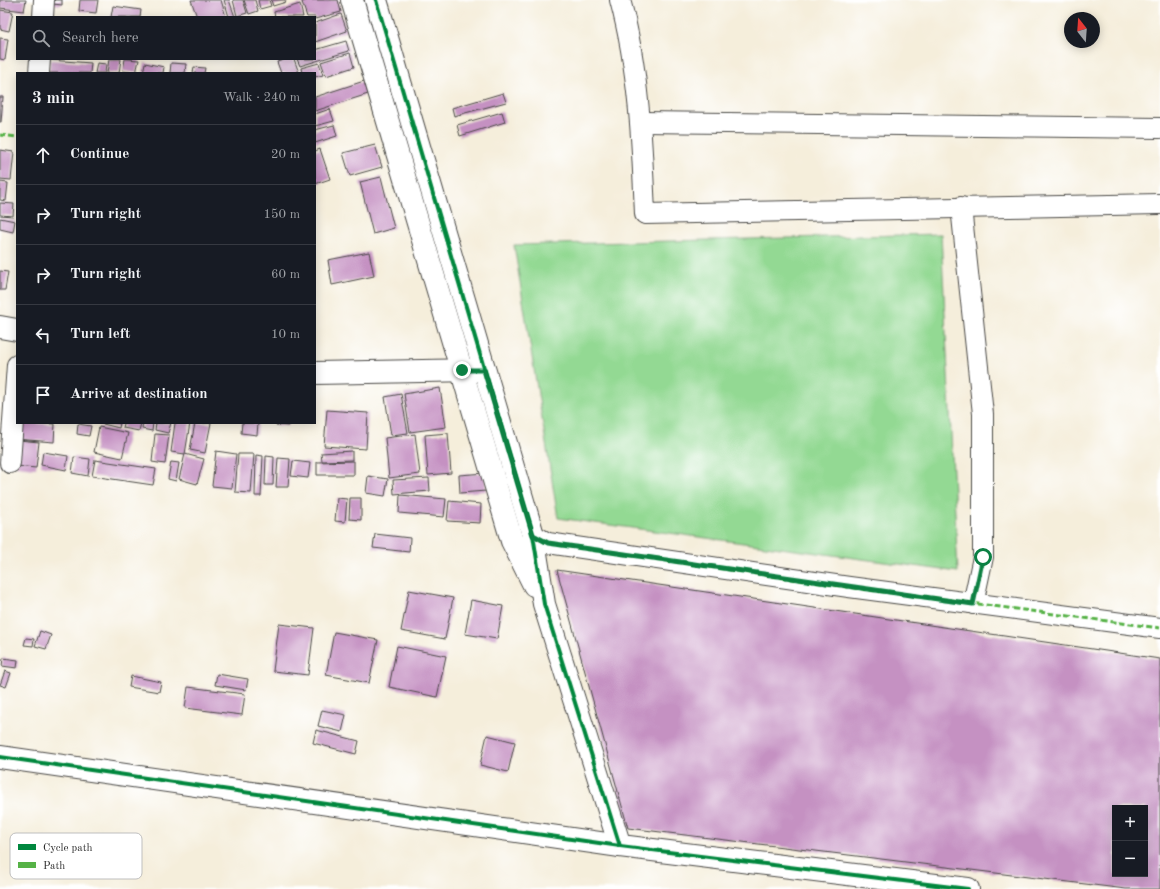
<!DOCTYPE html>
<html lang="en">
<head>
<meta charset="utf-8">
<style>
	body { margin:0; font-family:"Old Standard TT",serif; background:#242831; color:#f1f3f6 }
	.controls { position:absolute; right:12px; bottom:12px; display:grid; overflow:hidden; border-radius:0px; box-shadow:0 2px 10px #0003 }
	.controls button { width:36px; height:36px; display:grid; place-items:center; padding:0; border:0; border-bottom:1px solid #363941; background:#171b24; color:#f1f3f6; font:20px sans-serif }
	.compass { position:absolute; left:1064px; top:12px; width:36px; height:36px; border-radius:50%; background:#171b24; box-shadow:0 2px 10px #0003; rotate:343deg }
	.stop { position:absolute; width:12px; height:12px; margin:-9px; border:3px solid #0b8043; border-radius:50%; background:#fff }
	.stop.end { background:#0b8043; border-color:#fff; box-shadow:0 1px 4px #0008 }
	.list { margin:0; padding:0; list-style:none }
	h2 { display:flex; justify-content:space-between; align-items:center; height:52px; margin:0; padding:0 16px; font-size:17px }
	h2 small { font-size:13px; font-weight:400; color:#9ea1a6 }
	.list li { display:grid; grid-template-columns:26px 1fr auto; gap:12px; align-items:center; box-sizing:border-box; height:60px; padding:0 16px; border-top:1px solid #363941 }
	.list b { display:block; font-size:15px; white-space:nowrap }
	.list em { font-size:13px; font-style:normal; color:#9ea1a6 }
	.icon { flex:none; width:22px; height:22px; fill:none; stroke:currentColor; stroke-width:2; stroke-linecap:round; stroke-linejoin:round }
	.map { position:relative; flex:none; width:1160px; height:889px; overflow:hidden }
	.search { position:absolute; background:#171b24; box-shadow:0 2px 10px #0003; left:16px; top:16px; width:300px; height:44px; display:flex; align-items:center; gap:10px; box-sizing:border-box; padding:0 14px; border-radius:0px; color:#9ea1a6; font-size:15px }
	.panel { position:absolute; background:#171b24; box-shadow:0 2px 10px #0003; left:16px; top:72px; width:300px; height:352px; border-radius:0px }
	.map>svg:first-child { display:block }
</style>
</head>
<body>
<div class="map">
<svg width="1160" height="889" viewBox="0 0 1160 889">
	<rect width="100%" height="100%" fill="#fff"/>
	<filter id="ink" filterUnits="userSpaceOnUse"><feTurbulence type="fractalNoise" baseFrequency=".025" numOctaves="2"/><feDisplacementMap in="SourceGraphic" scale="8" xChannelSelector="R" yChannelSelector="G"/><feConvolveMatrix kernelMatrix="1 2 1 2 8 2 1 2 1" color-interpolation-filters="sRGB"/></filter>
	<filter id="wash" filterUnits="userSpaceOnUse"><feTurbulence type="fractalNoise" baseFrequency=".012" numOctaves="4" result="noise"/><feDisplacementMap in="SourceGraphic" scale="16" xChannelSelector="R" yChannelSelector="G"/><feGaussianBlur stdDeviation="0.9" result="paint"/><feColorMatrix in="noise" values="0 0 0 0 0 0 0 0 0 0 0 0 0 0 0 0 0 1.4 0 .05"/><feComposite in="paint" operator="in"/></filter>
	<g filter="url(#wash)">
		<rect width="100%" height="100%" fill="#f5eedb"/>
		<!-- green -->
		<polygon fill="#93d993" stroke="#5f825f" points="941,234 958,572 558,518 514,245"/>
		<g id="blocks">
			<!-- building -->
			<g fill="#c591c2" fill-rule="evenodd">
				<polygon points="0,0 26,0 24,11 0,8"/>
				<polygon points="54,0 62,0 62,5 53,4"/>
				<polygon points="80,0 98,0 96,13 79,11"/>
				<polygon points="191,0 221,0 226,17 197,17"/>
				<polygon points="224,0 229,0 235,17 229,17"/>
				<polygon points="233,0 243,0 247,13 237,16"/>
				<polygon points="244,0 255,0 258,11 249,14"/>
				<polygon points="258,0 269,0 271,6 260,9"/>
				<polygon points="271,0 285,0 286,2 273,6"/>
				<polygon points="308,0 338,0 341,12 315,19 315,17 307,17 302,2"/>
				<polygon points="300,4 303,17 275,17 274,12"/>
				<polygon points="113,6 141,10 140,17 111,17"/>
				<polygon points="0,10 13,12 9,31 0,29"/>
				<polygon points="341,14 347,31 315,42 315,23"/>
				<polygon points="0,38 8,39 5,60 0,59"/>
				<polygon points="346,41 349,51 300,66 297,59 315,59 315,50"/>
				<polygon points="350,53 354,67 326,76 321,62"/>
				<polygon points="109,59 121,59 119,73 107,73"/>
				<polygon points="125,59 139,60 136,73 123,71"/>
				<polygon points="286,59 294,59 299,73 281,73 277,62"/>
				<polygon points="50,60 91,63 90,73 49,73"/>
				<polygon points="97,63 106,64 105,73 95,73"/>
				<polygon points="145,63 164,67 163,73 143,73"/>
				<polygon points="171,63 186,64 185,73 170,73"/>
				<polygon points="319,63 323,75 315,77 315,73 302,73 301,68"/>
				<polygon points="194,67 205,68 204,73 193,73"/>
				<polygon points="364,81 368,94 315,111 315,97"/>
				<polygon points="503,93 506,102 454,116 452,108"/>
				<polygon points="0,97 3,97 1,122 0,122"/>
				<polygon points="330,109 334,121 315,126 315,114"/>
				<polygon points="502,112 505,122 460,136 457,125"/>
				<polygon points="334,125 337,136 315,143 315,130"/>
				<polygon points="375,145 382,167 350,176 343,153"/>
				<polygon points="320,149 330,179 315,184 315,151"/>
				<polygon points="0,150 14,152 11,180 0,179"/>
				<polygon points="381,177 394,228 373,234 360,182"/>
				<polygon points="0,182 8,183 6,201 0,200"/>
				<polygon points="0,203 14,204 13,216 0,215"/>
				<polygon points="0,218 15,221 13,232 0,229"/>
				<polygon points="369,252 374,276 332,285 328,260"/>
				<polygon points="0,271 8,272 5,290 0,290"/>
				<polygon points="440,388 446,427 410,432 404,394"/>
				<polygon points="401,394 408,433 391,435 385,397"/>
				<polygon points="327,410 368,413 366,449 324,446"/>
				<polygon points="17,423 55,424 54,442 15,439"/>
				<polygon points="99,423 120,423 119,428"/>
				<polygon points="124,423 141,423 139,431 123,428"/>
				<polygon points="143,423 153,423 152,431 142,429"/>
				<polygon points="156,423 171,423 168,433 155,430"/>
				<polygon points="175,423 190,423 185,454 171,452"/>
				<polygon points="195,423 211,423 205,453 190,450"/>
				<polygon points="242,423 258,423 257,435 241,433"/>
				<polygon points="276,423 289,423 288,426 276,425"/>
				<polygon points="78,424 91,426 89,436 77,434"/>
				<polygon points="99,427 128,433 122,458 94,452"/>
				<polygon points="448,433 451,473 428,475 425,435"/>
				<polygon points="155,434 169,435 165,464 152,462"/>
				<polygon points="415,434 420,474 389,478 385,438"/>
				<polygon points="18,440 39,442 36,468 16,466"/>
				<polygon points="216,451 236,454 232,488 212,486"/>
				<polygon points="352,451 352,460 322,461 321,453"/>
				<polygon points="43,452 68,456 66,470 41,465"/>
				<polygon points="185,454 204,459 197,484 179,479"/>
				<polygon points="238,454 254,454 251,493 235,492"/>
				<polygon points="256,455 263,456 261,496 255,496"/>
				<polygon points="266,456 274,457 273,485 265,485"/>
				<polygon points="74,457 90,459 88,476 72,473"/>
				<polygon points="278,458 290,459 288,487 276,487"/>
				<polygon points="95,460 156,469 153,485 92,476"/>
				<polygon points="293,461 310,463 308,478 291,476"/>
				<polygon points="354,461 354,475 317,475 317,462"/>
				<polygon points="171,462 179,463 176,481 168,479"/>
				<polygon points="485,473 486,491 460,493 459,475"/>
				<polygon points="368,476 388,479 385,496 366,493"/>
				<polygon points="429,478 430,491 394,494 393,480"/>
				<polygon points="400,495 446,499 444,517 399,513"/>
				<polygon points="337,498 347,499 345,522 335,521"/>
				<polygon points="350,498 361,498 361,520 349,519"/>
				<polygon points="449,501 481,504 480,523 447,521"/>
				<polygon points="375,534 410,538 409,552 373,548"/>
				<path d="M 557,570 L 1160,659 L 1160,889 L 1126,889 L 628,828 ZM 1115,808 L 1145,808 L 1145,874 L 1115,874 Z"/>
				<polygon points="409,590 453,598 445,639 401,631"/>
				<polygon points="471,600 503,606 497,639 465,634"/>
				<polygon points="279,624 314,628 308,675 273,671"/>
				<polygon points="40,631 51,635 46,649 35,646"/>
				<polygon points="334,632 378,640 369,683 326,675"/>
				<polygon points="26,638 34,639 33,646 24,645"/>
				<polygon points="397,646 446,656 437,697 389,687"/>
				<polygon points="3,658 18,660 17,668 2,666"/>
				<polygon points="5,671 11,673 6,687 0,685"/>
				<polygon points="217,674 248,679 246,690 215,685"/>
				<polygon points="131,676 161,682 159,692 129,687"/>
				<polygon points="188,687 245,694 242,715 185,708"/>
				<polygon points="322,710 346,715 342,732 318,726"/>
				<polygon points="316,730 359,741 356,754 313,743"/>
				<polygon points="487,735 515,742 508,772 480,765"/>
			</g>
		</g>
	</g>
	<g filter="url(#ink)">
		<use href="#blocks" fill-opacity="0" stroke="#494845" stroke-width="1"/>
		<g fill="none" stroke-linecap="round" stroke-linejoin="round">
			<!-- minor casing -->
			<g stroke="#494845" stroke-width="22">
				<g id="minor">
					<path d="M 620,0 C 639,69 642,142 645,214 L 1160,204"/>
					<polyline points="43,17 44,0"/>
					<polyline points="39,73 40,59"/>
					<polyline points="641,122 1160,128"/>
					<polyline points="961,207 983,414 983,557 973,604"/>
					<polyline points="10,463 17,365"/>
					<polyline points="533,535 548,543 849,587 1160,628"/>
				</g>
			</g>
			<!-- tertiary casing -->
			<g stroke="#494845" stroke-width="24">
				<g id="tertiary">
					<polyline points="352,0 512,541 534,585"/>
					<polyline points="376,0 533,535 544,604 620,846"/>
					<polyline points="0,327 17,330"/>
					<polyline points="315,373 476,370"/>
					<polyline points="0,757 620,846 968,889"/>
				</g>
			</g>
			<!-- minor -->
			<use href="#minor" stroke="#fff" stroke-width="20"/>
			<!-- tertiary -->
			<use href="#tertiary" stroke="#fff" stroke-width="22"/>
			<!-- quiet -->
			<g stroke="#56b246" stroke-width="3" stroke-dasharray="6 3" stroke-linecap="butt">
				<polyline points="0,135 17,137"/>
				<polyline points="533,535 548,543 849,587 1160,628"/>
			</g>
			<!-- cycleway casing -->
			<g stroke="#fff" stroke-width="6">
				<g id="cycleway">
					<polyline points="376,0 533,535 544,604 620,846"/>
					<polyline points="0,757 620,846 968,889"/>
				</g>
			</g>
			<!-- cycleway -->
			<use href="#cycleway" stroke="#00873e" stroke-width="4"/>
		</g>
	</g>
	<g fill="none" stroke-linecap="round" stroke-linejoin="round" filter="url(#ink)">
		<!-- route -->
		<polyline stroke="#0b8043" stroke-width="5" points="462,370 484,370 533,535 548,543 973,604 983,557"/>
	</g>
	<!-- legend -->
	<rect x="10" y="833" width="132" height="46" rx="6" fill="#fff" stroke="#bfbfbf" stroke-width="1"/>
	<rect x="18" y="844" width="18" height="6" fill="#00873e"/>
	<rect x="18" y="862" width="18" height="6" fill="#56b246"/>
	<g font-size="11" fill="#2b2b2b">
		<text x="43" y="851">Cycle path</text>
		<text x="43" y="869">Path</text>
	</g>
</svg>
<div class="controls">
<button>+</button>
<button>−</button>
</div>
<svg class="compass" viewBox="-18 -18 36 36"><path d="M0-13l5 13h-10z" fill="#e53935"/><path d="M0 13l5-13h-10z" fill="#9ea1a6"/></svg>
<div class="stop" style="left:983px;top:557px"></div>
<div class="stop end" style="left:462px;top:370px"></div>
<div class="search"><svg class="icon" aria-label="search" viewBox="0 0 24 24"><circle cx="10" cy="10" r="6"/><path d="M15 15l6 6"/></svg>Search here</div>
<section class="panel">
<h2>3 min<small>Walk · 240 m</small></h2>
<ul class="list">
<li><svg class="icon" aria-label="ahead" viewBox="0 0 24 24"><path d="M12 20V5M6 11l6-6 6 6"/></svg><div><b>Continue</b></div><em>20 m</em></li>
<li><svg class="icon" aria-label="right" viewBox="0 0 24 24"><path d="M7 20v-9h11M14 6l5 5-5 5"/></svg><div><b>Turn right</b></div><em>150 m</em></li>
<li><svg class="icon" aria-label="right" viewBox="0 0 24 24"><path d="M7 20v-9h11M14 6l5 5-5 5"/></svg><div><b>Turn right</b></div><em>60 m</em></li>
<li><svg class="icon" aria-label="left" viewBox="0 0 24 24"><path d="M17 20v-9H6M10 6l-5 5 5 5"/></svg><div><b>Turn left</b></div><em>10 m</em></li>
<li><svg class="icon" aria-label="arrive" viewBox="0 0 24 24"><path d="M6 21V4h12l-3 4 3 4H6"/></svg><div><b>Arrive at destination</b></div></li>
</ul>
</section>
</div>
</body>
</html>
